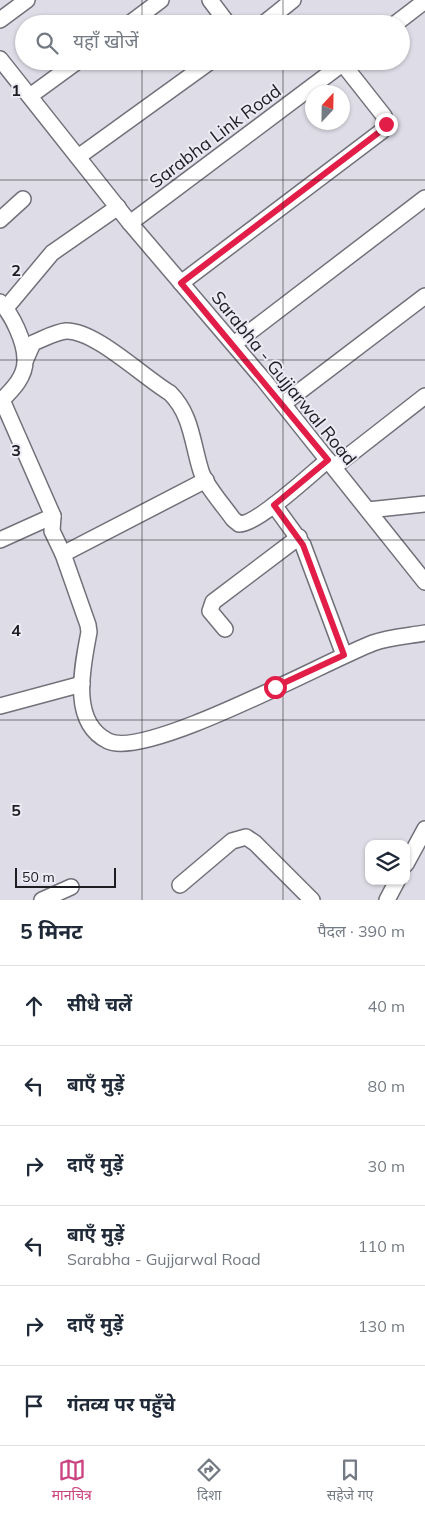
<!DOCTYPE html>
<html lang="hi">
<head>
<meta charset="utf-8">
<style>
	body { margin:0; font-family:Mulish,"Noto Sans Devanagari",sans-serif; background:#f6f6f7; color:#1f2937 }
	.controls { position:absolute; right:15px; bottom:15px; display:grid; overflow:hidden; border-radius:10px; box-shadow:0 1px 4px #0004 }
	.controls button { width:45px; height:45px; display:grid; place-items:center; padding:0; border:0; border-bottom:1px solid #e0e1e3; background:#fff; color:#1f2937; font:25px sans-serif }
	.compass { position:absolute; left:305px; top:85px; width:45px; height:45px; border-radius:50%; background:#fff; box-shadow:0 1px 4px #0004; rotate:22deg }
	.scale { position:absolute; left:15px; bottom:12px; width:101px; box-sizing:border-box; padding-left:5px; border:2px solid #1e1d21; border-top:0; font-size:14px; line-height:18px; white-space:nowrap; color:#1e1d21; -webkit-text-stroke:4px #ebeaf5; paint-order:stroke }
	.stop { position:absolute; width:15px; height:15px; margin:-11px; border:4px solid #e11d48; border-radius:50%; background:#fff }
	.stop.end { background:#e11d48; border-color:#fff; box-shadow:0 1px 5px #0008 }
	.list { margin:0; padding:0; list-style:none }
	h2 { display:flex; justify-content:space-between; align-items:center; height:65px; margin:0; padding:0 20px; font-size:21px }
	h2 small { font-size:16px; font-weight:400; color:#747a83 }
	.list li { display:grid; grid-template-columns:32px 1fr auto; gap:15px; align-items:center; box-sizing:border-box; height:80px; padding:0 20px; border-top:1px solid #e0e1e3 }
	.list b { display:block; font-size:19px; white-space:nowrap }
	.list p { margin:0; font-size:16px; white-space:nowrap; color:#747a83 }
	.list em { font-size:16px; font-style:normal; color:#747a83 }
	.icon { flex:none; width:28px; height:28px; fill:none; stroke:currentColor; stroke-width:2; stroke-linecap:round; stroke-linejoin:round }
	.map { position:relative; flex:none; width:425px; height:900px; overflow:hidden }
	.search { position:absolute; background:#fff; box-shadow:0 1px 4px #0004; left:15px; right:15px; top:15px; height:55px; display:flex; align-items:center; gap:12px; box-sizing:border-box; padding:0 18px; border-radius:28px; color:#747a83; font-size:19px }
	.sheet { height:545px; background:#fff }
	nav { display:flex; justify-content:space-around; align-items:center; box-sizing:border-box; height:70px; border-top:1px solid #e0e1e3; background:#fff; font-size:14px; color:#747a83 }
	nav a { display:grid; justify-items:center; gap:2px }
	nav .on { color:#ca427f }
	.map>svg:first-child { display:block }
</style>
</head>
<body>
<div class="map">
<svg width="425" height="900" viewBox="0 0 425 900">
	<rect width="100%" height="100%" fill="#dedde7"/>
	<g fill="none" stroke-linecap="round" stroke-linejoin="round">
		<!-- minor casing -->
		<g stroke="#72717a" stroke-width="18">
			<g id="minor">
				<polyline points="210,0 228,24"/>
				<polyline points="0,20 27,0"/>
				<polyline points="129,24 161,0"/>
				<polyline points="263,24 293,0"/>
				<polyline points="395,24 425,1"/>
				<polyline points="0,59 130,223 263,379 425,582"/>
				<polyline points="30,96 78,61"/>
				<polyline points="78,157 211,61"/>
				<polyline points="0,220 23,199"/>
				<polyline points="130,223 346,61"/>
				<polyline points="181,283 382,131 386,124 384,116 343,64"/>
				<path d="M 0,302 C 12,314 25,342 25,359 C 26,376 13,389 2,400 L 53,516 L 0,540"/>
				<polyline points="6,308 52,253 118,207"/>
				<polyline points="234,344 425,198"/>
				<path d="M 26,359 L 33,343 C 43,339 55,332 66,331 C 95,330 143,377 170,393 C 192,415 192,443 201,471 C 205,485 224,506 233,519 L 239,524 C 257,525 312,473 328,460"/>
				<polyline points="283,404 425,296"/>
				<polyline points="334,467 425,396"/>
				<polyline points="274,505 303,545 344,655"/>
				<polyline points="368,510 425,504"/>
				<path d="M 53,516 L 52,531 L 63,554 L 88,625 L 89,632 C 83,665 69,722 108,741 C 146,760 326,661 373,643 C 389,637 408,636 425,633"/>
				<polyline points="63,554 206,480"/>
				<polyline points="225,629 210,611 213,602 299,537"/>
				<polyline points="0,706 82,684"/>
				<polyline points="406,864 425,829"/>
				<polyline points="180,885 232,841 246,837 255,843 312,900"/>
				<polyline points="42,900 71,887"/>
				<polyline points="387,900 397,881"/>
			</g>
		</g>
		<!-- minor -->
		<use href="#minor" stroke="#fff" stroke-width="15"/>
	</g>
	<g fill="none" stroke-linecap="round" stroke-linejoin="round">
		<!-- route -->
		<polyline stroke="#e11d48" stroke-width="6" points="275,687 344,655 303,545 274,505 328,460 181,283 382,130 386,124"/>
	</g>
	<!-- grid -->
	<path fill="none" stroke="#1e1d21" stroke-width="1" stroke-opacity="0.55" d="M 142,0 L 142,24M 283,0 L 283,24M 142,61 L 142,900M 283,61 L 283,900M 0,180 L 425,180M 0,360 L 425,360M 0,540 L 425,540M 0,720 L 425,720"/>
	<g text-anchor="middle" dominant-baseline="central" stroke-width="4" stroke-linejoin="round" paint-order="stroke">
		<!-- street labels -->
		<g font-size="18" fill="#1e1d21" stroke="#ebeaf5">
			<text transform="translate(215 136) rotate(-37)">Sarabha Link Road</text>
			<text transform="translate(284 378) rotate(51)">Sarabha - Gujjarwal Road</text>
		</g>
	</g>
	<g font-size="16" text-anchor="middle" font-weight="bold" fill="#1e1d21" stroke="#ebeaf5" stroke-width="4" stroke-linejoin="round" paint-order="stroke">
		<text x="16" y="96">1</text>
		<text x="16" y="276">2</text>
		<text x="16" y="456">3</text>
		<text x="16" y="636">4</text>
		<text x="16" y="816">5</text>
	</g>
</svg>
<div class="controls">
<button><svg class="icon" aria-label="layers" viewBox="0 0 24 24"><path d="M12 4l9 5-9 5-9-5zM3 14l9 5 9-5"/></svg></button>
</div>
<svg class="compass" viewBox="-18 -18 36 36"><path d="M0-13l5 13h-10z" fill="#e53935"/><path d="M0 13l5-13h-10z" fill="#747a83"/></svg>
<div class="scale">50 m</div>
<div class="stop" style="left:275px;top:687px"></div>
<div class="stop end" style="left:386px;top:124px"></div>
<div class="search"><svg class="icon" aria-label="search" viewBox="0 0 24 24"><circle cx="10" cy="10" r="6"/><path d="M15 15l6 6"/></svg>यहाँ खोजें</div>
</div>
<section class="sheet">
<h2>5 मिनट<small>पैदल · 390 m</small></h2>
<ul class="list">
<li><svg class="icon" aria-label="ahead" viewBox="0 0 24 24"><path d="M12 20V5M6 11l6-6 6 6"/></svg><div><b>सीधे चलें</b></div><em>40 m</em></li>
<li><svg class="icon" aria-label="left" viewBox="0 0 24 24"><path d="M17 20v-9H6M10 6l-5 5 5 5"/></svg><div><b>बाएँ मुड़ें</b></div><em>80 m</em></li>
<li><svg class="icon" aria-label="right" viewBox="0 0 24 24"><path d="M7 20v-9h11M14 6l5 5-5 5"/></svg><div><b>दाएँ मुड़ें</b></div><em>30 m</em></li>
<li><svg class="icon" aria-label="left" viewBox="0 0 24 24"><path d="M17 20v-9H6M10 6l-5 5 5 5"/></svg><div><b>बाएँ मुड़ें</b><p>Sarabha - Gujjarwal Road</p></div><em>110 m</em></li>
<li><svg class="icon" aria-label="right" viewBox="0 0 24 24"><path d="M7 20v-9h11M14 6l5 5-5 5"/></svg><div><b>दाएँ मुड़ें</b></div><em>130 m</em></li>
<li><svg class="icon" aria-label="arrive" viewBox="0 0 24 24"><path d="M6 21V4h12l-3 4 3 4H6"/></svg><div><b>गंतव्य पर पहुँचे</b></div></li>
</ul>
</section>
<nav>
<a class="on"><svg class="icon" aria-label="map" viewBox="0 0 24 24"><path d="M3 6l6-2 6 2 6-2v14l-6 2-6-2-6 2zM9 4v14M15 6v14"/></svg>मानचित्र</a>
<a><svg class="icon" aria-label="directions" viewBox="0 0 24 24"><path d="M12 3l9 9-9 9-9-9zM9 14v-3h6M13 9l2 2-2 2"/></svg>दिशा</a>
<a><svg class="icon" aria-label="saved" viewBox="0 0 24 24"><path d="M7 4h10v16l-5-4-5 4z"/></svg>सहेजे गए</a>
</nav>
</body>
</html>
